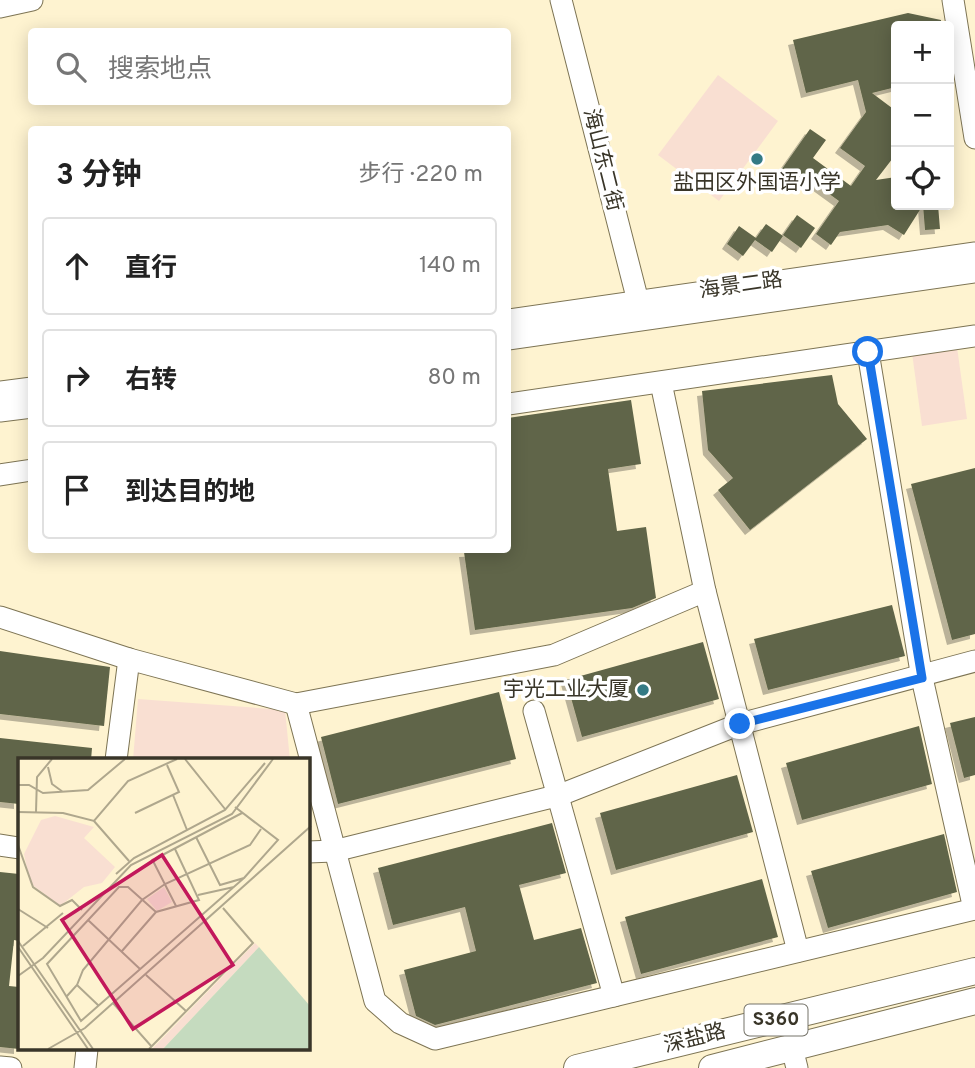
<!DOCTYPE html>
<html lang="zh">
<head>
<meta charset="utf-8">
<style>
	body { margin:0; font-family:Overpass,"Noto Sans SC",sans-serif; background:#f6f6f6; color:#222 }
	.controls { position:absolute; right:21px; top:21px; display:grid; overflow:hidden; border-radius:7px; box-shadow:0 4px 18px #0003 }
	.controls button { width:63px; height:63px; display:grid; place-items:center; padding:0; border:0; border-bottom:2px solid #e0e0e0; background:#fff; color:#222; font:35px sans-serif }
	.stop { position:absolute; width:21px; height:21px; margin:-16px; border:5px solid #1a73e8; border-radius:50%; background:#fff }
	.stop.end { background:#1a73e8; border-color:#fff; box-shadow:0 2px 7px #0008 }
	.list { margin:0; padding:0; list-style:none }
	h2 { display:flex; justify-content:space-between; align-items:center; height:91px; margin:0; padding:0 28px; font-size:30px }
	h2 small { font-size:23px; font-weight:400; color:#767676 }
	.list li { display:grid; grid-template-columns:46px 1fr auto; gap:21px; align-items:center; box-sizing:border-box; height:98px; margin:0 14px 14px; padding:0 14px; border:2px solid #e0e0e0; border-radius:7px }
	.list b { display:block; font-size:26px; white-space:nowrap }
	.list em { font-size:23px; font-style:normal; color:#767676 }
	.icon { flex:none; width:38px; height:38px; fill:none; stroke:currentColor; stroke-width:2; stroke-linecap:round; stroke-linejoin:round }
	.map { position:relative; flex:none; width:975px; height:1068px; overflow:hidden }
	.search { position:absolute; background:#fff; box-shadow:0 4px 18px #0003; left:28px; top:28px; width:483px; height:77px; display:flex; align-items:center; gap:18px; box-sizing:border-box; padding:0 24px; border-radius:7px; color:#767676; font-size:26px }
	.panel { position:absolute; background:#fff; box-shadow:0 4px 18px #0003; left:28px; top:126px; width:483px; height:427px; border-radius:7px }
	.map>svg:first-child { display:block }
</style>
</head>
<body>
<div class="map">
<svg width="975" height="1068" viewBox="0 0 975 1068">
	<defs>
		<filter id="shadow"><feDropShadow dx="-5" dy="5" stdDeviation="0" flood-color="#0004"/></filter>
	</defs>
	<rect width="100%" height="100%" fill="#fef3d0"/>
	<!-- green -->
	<g fill="#f9dfd2">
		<polygon points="718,75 778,121 719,201 658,155"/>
		<polygon points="957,347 967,419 922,426 912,353"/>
		<polygon points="138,699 285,710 290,760 133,760"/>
	</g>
	<!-- building -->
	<g fill="#606548" filter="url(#shadow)">
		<polygon points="908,13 941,20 941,26 896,26 896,87 872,93 896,111 896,154 876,180 896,177 896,205 938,205 940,229 925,230 923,205 904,235 888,225 840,232 831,245 816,234 839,201 799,172 789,186 777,176 810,129 826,140 813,158 851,186 865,166 840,148 866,112 858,80 806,93 793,40"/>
		<polygon points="797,215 815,228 801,248 783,235"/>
		<polygon points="766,224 783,236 772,252 755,240 743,256 727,244 739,226 756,238"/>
		<polygon points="832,375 838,404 867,439 750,530 718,490 733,478 708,450 702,391"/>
		<polygon points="631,400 641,464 608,469 617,531 646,527 656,598 632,608 475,630 464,552 508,550 508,418"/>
		<polygon points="975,468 975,634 952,640 911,484"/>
		<polygon points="892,605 905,656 768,690 754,639"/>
		<polygon points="703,642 719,699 582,737 566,680"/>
		<polygon points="0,651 110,667 104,726 0,714"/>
		<polygon points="499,692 516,759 338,804 321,737"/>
		<polygon points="975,717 975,775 964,778 950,723"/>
		<polygon points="919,726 932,784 802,820 786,763"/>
		<polygon points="0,738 92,748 91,760 19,760 19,804 0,802"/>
		<polygon points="737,775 753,832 616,870 600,813"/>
		<polygon points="552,823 566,873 519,885 534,940 581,928 597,983 435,1025 416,1016 404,970 476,951 465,907 393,925 378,868"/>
		<polygon points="944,834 957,892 828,928 811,871"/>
		<polygon points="0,872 19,874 19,941 14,940 9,986 19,987 19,1049 0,1047"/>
		<polygon points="762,879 778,937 641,974 625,917"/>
	</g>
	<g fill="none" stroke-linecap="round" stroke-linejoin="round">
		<!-- minor casing -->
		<g stroke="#7d7454" stroke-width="23">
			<g id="minor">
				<polyline points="561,0 641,313"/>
				<polyline points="953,0 975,138"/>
				<polyline points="0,7 32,0"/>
				<polyline points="508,320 975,253"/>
				<polyline points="508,339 975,272"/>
				<polyline points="868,352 922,678 974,909"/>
				<polyline points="661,383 705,591 798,951"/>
				<polyline points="0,392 32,388"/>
				<polyline points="508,404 975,336"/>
				<polyline points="0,411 32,407"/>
				<polyline points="0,475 32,470"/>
				<polyline points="0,617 129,659 296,704 554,655 705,591"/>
				<polyline points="296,704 375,1001 400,1023 435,1039 975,909"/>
				<polyline points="534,711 614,996"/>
				<polyline points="116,760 129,659"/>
				<polyline points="0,845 19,848"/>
				<polyline points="308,852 334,851 560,795 740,724 975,661"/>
				<polyline points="792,1048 797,1068"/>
				<polyline points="0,1067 11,1068"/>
				<polyline points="85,1068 87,1049"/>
			</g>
		</g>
		<!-- major casing -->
		<g stroke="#7d7454" stroke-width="28">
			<g id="major">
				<polyline points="577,1068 975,971"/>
				<polyline points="712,1068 975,1001"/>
			</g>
		</g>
		<!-- minor -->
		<use href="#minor" stroke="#fff" stroke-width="21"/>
		<!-- major -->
		<use href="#major" stroke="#fff" stroke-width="26"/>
	</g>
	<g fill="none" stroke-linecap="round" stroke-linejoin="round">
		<!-- route -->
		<polyline stroke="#1a73e8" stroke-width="9" points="740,724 922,678 868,352"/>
	</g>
	<!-- markers -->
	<g fill="#347a85" stroke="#fff" stroke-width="2.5">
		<circle cx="757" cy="159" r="7"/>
		<circle cx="643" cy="690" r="7"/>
	</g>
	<g text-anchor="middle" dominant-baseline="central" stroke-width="7" stroke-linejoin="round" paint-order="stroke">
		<!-- shield labels -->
		<rect fill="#fff" stroke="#747268" stroke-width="2" x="744.5" y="1004.5" width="63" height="31" rx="5"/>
		<g font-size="19" font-weight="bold" fill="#393528">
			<text x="776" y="1020">S360</text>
		</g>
		<!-- street labels -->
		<g font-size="21" fill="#393528" stroke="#fff">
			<text transform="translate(602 160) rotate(76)">海山东二街</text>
			<text transform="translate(741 286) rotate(-8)">海景二路</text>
			<text transform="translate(695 1039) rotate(-14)">深盐路</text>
		</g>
		<!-- poi labels -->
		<g font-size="21" fill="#393528" stroke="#fff">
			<text x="757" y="183">盐田区外国语小学</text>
			<text x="629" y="690" text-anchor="end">宇光工业大厦</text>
		</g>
	</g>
	<!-- overview -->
	<g transform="translate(18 758)">
		<rect width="292" height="292" fill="#fef3d0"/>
		<path d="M 37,58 L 76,69 L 66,80 L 97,109 L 84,125 L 66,129 L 42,148 L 12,125 L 6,96 L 23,62 ZM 146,129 L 154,144 L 139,153 L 129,141 ZM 237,185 L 241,189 L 145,291 L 134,291 Z" fill="#f9dfd2"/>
		<path d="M 241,189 L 292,248 L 292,291 L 145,291 Z" fill="#c5dbbf"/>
		<path fill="none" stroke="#afa78d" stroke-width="2" d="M 167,1 L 207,51M 30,9 L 34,26 L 45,34M 0,27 L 11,27 L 25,35 L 70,32 L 107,1M 155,37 L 169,72M 0,54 L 45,55 L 76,63 L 110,23 L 159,1M 18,54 L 19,19 L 34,1M 117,55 L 161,34 L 149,7M 76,63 L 111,103M 178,79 L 202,127 L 226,120 L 260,82 L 217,49M 0,87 L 15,129 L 42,148 L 54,142 L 64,152M 134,101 L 158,148M 135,102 L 224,55M 98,116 L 116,100 L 207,52 L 247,5M 180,137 L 216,129M 0,151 L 30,170M 138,154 L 110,129 L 101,129 L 29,206 L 63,263 L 226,120M 70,162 L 122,211M 0,183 L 75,291M 5,188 L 45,155M 0,189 L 70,291M 104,193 L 138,154 L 181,142 L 157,91M 128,217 L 168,253M 0,218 L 25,200 L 113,107 L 214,56 L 255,1M 59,227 L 81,248M 49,238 L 59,227 L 65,212 L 124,142 L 147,126 L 232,87 L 243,71M 95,245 L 134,289M 30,291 L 67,270 L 293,68M 131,291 L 235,185 L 205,150"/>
		<path fill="#c2185b" fill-opacity="0.15" stroke="#c2185b" stroke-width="3.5" d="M 144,97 L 215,207 L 115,271 L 44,162 Z"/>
		<rect width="292" height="292" fill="none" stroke="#393528" stroke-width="3.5"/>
	</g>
</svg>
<div class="controls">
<button>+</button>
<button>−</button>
<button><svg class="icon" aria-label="locate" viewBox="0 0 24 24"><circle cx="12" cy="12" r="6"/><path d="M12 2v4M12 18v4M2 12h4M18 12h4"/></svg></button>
</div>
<div class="stop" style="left:868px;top:352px"></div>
<div class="stop end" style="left:740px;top:724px"></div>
<div class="search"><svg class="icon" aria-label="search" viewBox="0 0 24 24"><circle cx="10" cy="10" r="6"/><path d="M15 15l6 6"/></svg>搜索地点</div>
<section class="panel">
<h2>3 分钟<small>步行 · 220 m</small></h2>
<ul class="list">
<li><svg class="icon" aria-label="ahead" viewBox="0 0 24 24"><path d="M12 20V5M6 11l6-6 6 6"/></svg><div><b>直行</b></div><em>140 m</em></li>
<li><svg class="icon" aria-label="right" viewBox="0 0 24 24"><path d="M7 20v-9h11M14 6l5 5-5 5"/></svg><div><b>右转</b></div><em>80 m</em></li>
<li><svg class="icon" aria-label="arrive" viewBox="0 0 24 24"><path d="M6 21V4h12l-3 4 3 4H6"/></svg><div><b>到达目的地</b></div></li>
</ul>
</section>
</div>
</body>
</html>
